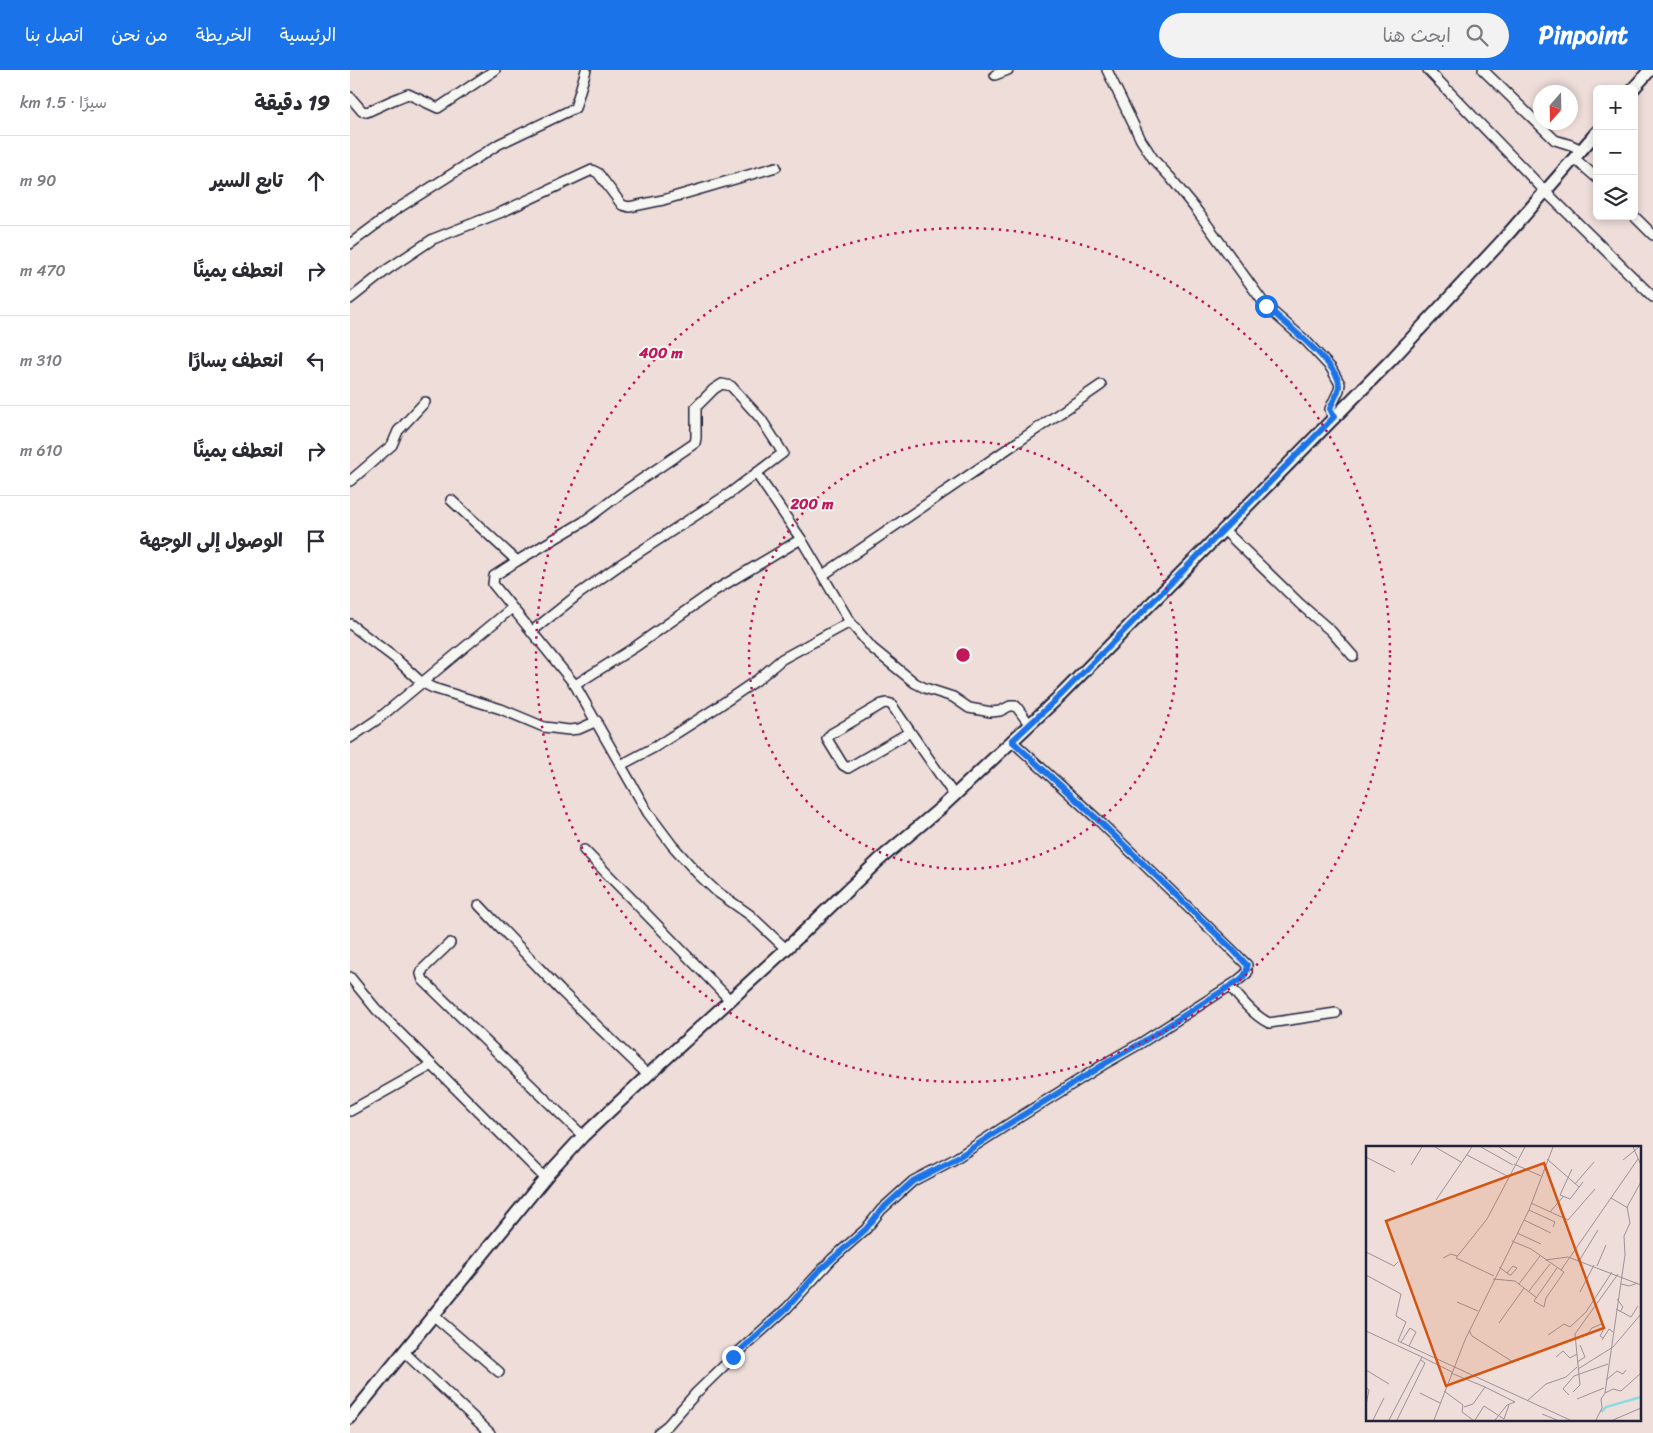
<!DOCTYPE html>
<html lang="ar">
<head>
<meta charset="utf-8">
<style>
	body { margin:0; font-family:Sriracha,"Playpen Sans Arabic",sans-serif; background:#f2f2f3; color:#2b2b33; direction:rtl }
	.controls { position:absolute; right:15px; top:15px; display:grid; overflow:hidden; border-radius:8px; box-shadow:0 2px 8px #0003 }
	.controls button { width:45px; height:45px; display:grid; place-items:center; padding:0; border:0; border-bottom:1px solid #e1e1e2; background:#fff; color:#2b2b33; font:25px sans-serif }
	.compass { position:absolute; left:1183px; top:15px; width:45px; height:45px; border-radius:50%; background:#fff; box-shadow:0 2px 8px #0003; rotate:200deg }
	.stop { position:absolute; width:15px; height:15px; margin:-11px; border:4px solid #1a73e8; border-radius:50%; background:#fff }
	.stop.end { background:#1a73e8; border-color:#fff; box-shadow:0 1px 5px #0008 }
	.list { margin:0; padding:0; list-style:none }
	h2 { display:flex; justify-content:space-between; align-items:center; height:65px; margin:0; padding:0 20px; font-size:21px }
	h2 small { font-size:16px; font-weight:400; color:#7c7c81 }
	.list li { display:grid; grid-template-columns:32px 1fr auto; gap:15px; align-items:center; box-sizing:border-box; height:90px; padding:0 20px; border-top:1px solid #e1e1e2 }
	.list b { display:block; font-size:19px; white-space:nowrap }
	.list em { font-size:16px; font-style:normal; color:#7c7c81 }
	.icon { flex:none; width:28px; height:28px; fill:none; stroke:currentColor; stroke-width:2; stroke-linecap:round; stroke-linejoin:round }
	.map { position:relative; flex:none; width:1303px; height:1363px; overflow:hidden; direction:ltr }
	header { display:flex; align-items:center; gap:30px; box-sizing:border-box; height:70px; padding:0 25px; background:#1a73e8; color:#fff }
	header strong { font-size:24px }
	nav { display:flex; gap:28px; margin-inline-start:auto; font-size:18px }
	.search { width:350px; height:45px; background:#f2f2f3; display:flex; align-items:center; gap:12px; box-sizing:border-box; padding:0 18px; border-radius:28px; color:#7c7c81; font-size:19px }
	main { display:flex }
	aside { flex:1; background:#fff }
	.map>svg:first-child { display:block }
</style>
</head>
<body>
<header>
<strong>Pinpoint</strong>
<div class="search"><svg class="icon" aria-label="search" viewBox="0 0 24 24"><circle cx="10" cy="10" r="6"/><path d="M15 15l6 6"/></svg>ابحث هنا</div>
<nav><a>الرئيسية</a><a>الخريطة</a><a>من نحن</a><a>اتصل بنا</a></nav>
</header>
<main>
<div class="map">
<svg width="1303" height="1363" viewBox="0 0 1303 1363">
	<rect width="100%" height="100%" fill="#eeddd9"/>
	<filter id="ink" filterUnits="userSpaceOnUse"><feTurbulence type="fractalNoise" baseFrequency=".02" numOctaves="2"/><feDisplacementMap in="SourceGraphic" scale="10" xChannelSelector="R" yChannelSelector="G"/><feConvolveMatrix kernelMatrix="1 2 1 2 8 2 1 2 1" color-interpolation-filters="sRGB"/></filter>
	<g filter="url(#ink)">
		<g fill="none" stroke-linecap="round" stroke-linejoin="round">
			<!-- street casing -->
			<g stroke="#22223b" stroke-width="12">
				<g id="street">
					<polyline points="757,0 791,70 804,90 820,107 848,142 916,236 956,271 981,298 990,314 989,320 980,339 981,343 984,347"/>
					<polyline points="1078,0 1195,121 1303,227"/>
					<polyline points="1133,0 1205,70 1221,75 1232,80"/>
					<polyline points="645,5 658,0"/>
					<polyline points="0,27 12,41 17,42 43,30 58,24 88,38 145,0"/>
					<polyline points="1224,88 1247,108"/>
					<polyline points="1284,146 1303,165"/>
					<polyline points="0,174 44,141 149,74 225,38 236,0"/>
					<polyline points="0,229 38,199 83,169 152,142 242,100 248,103 272,135 279,137 313,130 426,97"/>
					<polyline points="406,403 451,469 500,552 522,578 565,613 575,618 603,627 619,638 641,642 650,641 660,636 666,636 680,655"/>
					<polyline points="0,411 42,375 48,361 75,332"/>
					<polyline points="101,430 167,491"/>
					<polyline points="873,459 950,534 981,561 1003,586"/>
					<polyline points="473,505 751,315"/>
					<polyline points="0,554 46,589 71,612 83,618 151,639 194,657 219,660 229,659 247,651"/>
					<polyline points="181,562 230,523 271,494 380,423 433,383 411,349 381,316 372,314 364,319 346,337 346,368 345,373 273,422 233,452 167,491 144,506 143,514 225,615 298,743 322,775 348,804 366,821 400,845 436,879"/>
					<polyline points="225,615 285,577 364,521 451,469"/>
					<polyline points="560,662 498,698 493,695 477,669 481,664 532,634 536,633 541,634 604,725"/>
					<polyline points="0,668 28,649 162,538"/>
					<polyline points="271,695 305,677 366,638 407,610 432,589 500,552"/>
					<polyline points="234,780 380,930"/>
					<polyline points="129,835 210,920 298,1005"/>
					<polyline points="100,873 73,899 71,904 73,910 233,1066"/>
					<polyline points="0,907 26,939 195,1108"/>
					<path d="M 880,916 C 890,929 904,946 919,953 L 986,943"/>
					<polyline points="0,1041 82,995"/>
					<polyline points="83,1245 149,1302"/>
					<polyline points="54,1282 140,1363"/>
					<polyline points="308,1363 318,1355 346,1323 383,1287 437,1238 482,1189 516,1159 531,1140 563,1111 603,1090 657,1055 756,993 791,973 886,912 897,903 897,895 881,879 746,748 662,671"/>
				</g>
			</g>
			<!-- secondary casing -->
			<g stroke="#22223b" stroke-width="15">
				<g id="secondary">
					<polyline points="1283,19 1300,0"/>
					<polyline points="0,1348 199,1103 233,1066 298,1005 436,879 529,790 592,737 712,624 1043,288 1151,172 1247,62"/>
				</g>
			</g>
			<!-- street -->
			<use href="#street" stroke="#f6f6f2" stroke-width="9"/>
			<!-- secondary -->
			<use href="#secondary" stroke="#f6f6f2" stroke-width="11"/>
		</g>
	</g>
	<g fill="none" stroke-linecap="round" stroke-linejoin="round" filter="url(#ink)">
		<!-- route -->
		<path stroke="#1a73e8" stroke-width="6" d="M 383,1287 L 437,1238 L 470,1200 L 516,1159 L 531,1140 L 563,1111 L 604,1090 L 657,1055 L 756,993 L 791,973 L 880,916 C 888,911 899,906 897,895 L 882,879 L 746,748 L 662,671 L 712,624 L 984,347 L 980,339 C 982,331 990,323 989,314 C 988,294 932,251 916,236"/>
	</g>
	<!-- distance rings -->
	<g fill="none" stroke="#c2185b" stroke-width="2.5" stroke-dasharray="2.5 5">
		<circle cx="613" cy="585" r="214"/>
		<circle cx="613" cy="585" r="427"/>
	</g>
	<!-- overview -->
	<g transform="translate(1016 1076)">
		<rect width="275" height="275" fill="#eeddd9"/>
		<path fill="none" stroke="#8adce2" stroke-width="2.5" d="M 235,266 L 240,261 L 275,251"/>
		<path fill="none" stroke="#9c929a" stroke-width="1" d="M 69,1 L 95,16M 115,1 L 147,19M 133,1 L 151,12M 267,1 L 275,19M 101,9 L 141,30M 0,11 L 29,26M 181,13 L 213,41M 257,14 L 273,1M 148,18 L 175,30M 45,19 L 56,1M 206,23 L 194,49 L 204,53 L 217,36M 209,38 L 228,16M 245,52 L 262,62M 70,54 L 106,1M 165,57 L 202,74 L 229,43M 163,64 L 189,76 L 187,81M 184,66 L 197,51M 158,74 L 185,87M 151,87 L 175,98M 146,95 L 165,103 L 198,126 L 180,152 L 178,161 L 168,155 L 191,122M 0,106 L 28,120 L 32,116M 77,112 L 85,108 L 91,110M 179,114 L 202,111 L 275,139M 213,115 L 232,84M 231,120 L 240,99M 133,121 L 141,127 L 144,129 L 145,129 L 151,122 L 147,120 L 141,127M 195,124 L 272,13M 0,129 L 35,148 L 30,170 L 40,176 L 32,195 L 204,274M 128,130 L 90,112 L 121,73 L 159,1M 127,133 L 149,135 L 171,152M 153,138 L 174,110M 255,138 L 263,140 L 272,137M 163,145 L 184,118M 214,146 L 228,119M 251,153 L 257,161 L 254,166M 91,156 L 112,165M 250,163 L 265,171 L 272,160M 133,177 L 158,142M 103,184 L 106,190 L 147,216 L 160,210M 0,185 L 56,211M 182,189 L 198,178 L 204,181 L 220,166 L 246,126M 220,190 L 226,182 L 235,178 L 239,181 L 234,190 L 237,192M 236,194 L 243,183 L 247,186M 35,196 L 44,182 L 50,186 L 43,200M 190,211 L 197,205 L 204,212 L 211,208M 211,216 L 219,211 L 214,199M 212,223 L 247,201 L 275,168M 0,224 L 23,238M 85,227 L 119,241 L 107,258 L 98,261M 240,234 L 251,225 L 257,228 L 260,224M 0,241 L 3,244 L 0,259M 119,241 L 149,256M 78,245 L 97,259 L 96,266 L 107,274M 207,246 L 214,239 L 209,188 L 252,128M 54,247 L 74,257M 239,247 L 259,109 L 258,90 L 264,77 L 261,61 L 275,36M 203,249 L 197,243 L 208,230 L 242,218M 211,253 L 238,242M 161,255 L 180,238 L 200,231 L 211,221M 176,268 L 191,274M 7,274 L 18,252M 23,274 L 56,211 L 86,226M 31,274 L 59,217 L 55,214M 68,274 L 99,194 L 163,64 L 187,1M 109,274 L 118,260 L 138,273 L 143,259M 129,274 L 141,259 L 149,256M 230,274 L 236,262 L 235,253 L 239,247 L 247,243 L 255,245 L 275,227M 247,274 L 275,262"/>
		<path fill="#d45411" fill-opacity="0.15" stroke="#d45411" stroke-width="2.5" d="M 178,17 L 238,182 L 80,240 L 20,75 Z"/>
		<rect width="275" height="275" fill="none" stroke="#22223b" stroke-width="2.5"/>
	</g>
	<circle cx="613" cy="585" r="8" fill="#c2185b" stroke="#f6f6f2" stroke-width="2.5"/>
	<g font-size="15" text-anchor="middle" font-weight="bold" fill="#c2185b" stroke="#f6f6f2" stroke-width="4" stroke-linejoin="round" paint-order="stroke">
		<text x="311" y="288">400 m</text>
		<text x="462" y="439">200 m</text>
	</g>
</svg>
<div class="controls">
<button>+</button>
<button>−</button>
<button><svg class="icon" aria-label="layers" viewBox="0 0 24 24"><path d="M12 4l9 5-9 5-9-5zM3 14l9 5 9-5"/></svg></button>
</div>
<svg class="compass" viewBox="-18 -18 36 36"><path d="M0-13l5 13h-10z" fill="#e53935"/><path d="M0 13l5-13h-10z" fill="#7c7c81"/></svg>
<div class="stop" style="left:916px;top:236px"></div>
<div class="stop end" style="left:383px;top:1287px"></div>
</div>
<aside>
<h2>19 دقيقة<small>سيرًا · 1.5 km</small></h2>
<ul class="list">
<li><svg class="icon" aria-label="ahead" viewBox="0 0 24 24"><path d="M12 20V5M6 11l6-6 6 6"/></svg><div><b>تابع السير</b></div><em>90 m</em></li>
<li><svg class="icon" aria-label="right" viewBox="0 0 24 24"><path d="M7 20v-9h11M14 6l5 5-5 5"/></svg><div><b>انعطف يمينًا</b></div><em>470 m</em></li>
<li><svg class="icon" aria-label="left" viewBox="0 0 24 24"><path d="M17 20v-9H6M10 6l-5 5 5 5"/></svg><div><b>انعطف يسارًا</b></div><em>310 m</em></li>
<li><svg class="icon" aria-label="right" viewBox="0 0 24 24"><path d="M7 20v-9h11M14 6l5 5-5 5"/></svg><div><b>انعطف يمينًا</b></div><em>610 m</em></li>
<li><svg class="icon" aria-label="arrive" viewBox="0 0 24 24"><path d="M6 21V4h12l-3 4 3 4H6"/></svg><div><b>الوصول إلى الوجهة</b></div></li>
</ul>
</aside>
</main>
</body>
</html>
